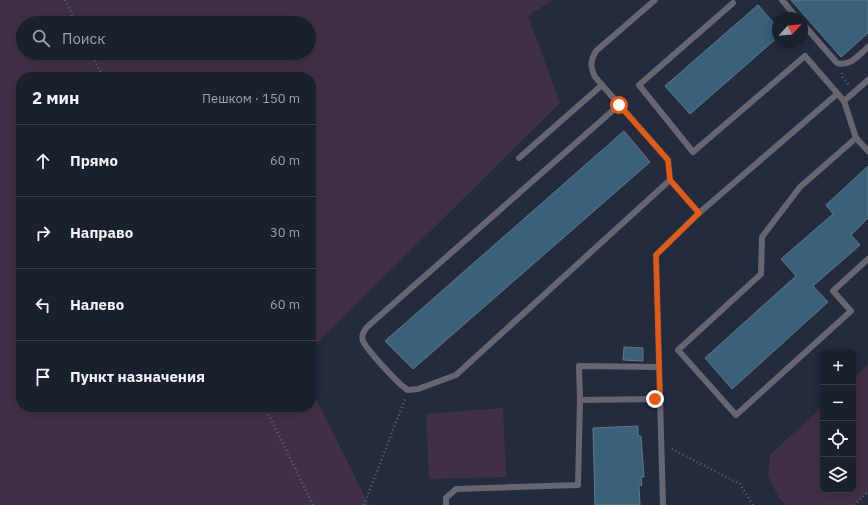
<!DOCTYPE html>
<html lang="ru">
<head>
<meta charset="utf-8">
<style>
	body { margin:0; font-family:"IBM Plex Sans",sans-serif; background:#272d39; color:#f1f3f6 }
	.controls { position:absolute; right:12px; bottom:12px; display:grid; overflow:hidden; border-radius:8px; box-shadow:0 2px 10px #0003 }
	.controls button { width:36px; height:36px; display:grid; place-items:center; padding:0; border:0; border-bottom:1px solid #383e49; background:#1a202d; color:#f1f3f6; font:20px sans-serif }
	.compass { position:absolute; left:772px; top:12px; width:36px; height:36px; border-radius:50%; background:#1a202d; box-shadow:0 2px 10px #0003; rotate:64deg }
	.stop { position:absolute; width:12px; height:12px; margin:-9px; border:3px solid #ea580c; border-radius:50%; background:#fff }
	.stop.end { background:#ea580c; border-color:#fff; box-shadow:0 1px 4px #0008 }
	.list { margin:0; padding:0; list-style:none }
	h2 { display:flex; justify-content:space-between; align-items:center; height:52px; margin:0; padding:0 16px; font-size:17px }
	h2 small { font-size:13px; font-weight:400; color:#9fa3aa }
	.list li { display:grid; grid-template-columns:26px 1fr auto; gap:12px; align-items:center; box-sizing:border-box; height:72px; padding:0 16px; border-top:1px solid #383e49 }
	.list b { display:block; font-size:15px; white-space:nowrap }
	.list em { font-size:13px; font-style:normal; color:#9fa3aa }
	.icon { flex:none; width:22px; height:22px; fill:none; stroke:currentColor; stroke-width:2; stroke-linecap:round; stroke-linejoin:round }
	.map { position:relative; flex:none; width:868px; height:505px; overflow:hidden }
	.search { position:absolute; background:#1a202d; box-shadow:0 2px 10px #0003; left:16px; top:16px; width:300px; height:44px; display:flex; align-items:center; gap:10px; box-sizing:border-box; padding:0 14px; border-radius:22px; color:#9fa3aa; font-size:15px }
	.panel { position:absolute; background:#1a202d; box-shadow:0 2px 10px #0003; left:16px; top:72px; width:300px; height:340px; border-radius:16px }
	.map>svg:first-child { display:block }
</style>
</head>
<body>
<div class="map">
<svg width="868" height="505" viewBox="0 0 868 505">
	<rect width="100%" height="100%" fill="#232b3c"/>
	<!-- green -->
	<g fill="#403047" fill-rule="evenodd">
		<path d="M 0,0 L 553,0 L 528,16 L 560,103 L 311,349 L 311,77 L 21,77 L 21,407 L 311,407 L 311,388 L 369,505 L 0,505 ZM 23,23 L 309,23 L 309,53 L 23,53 Z"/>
		<polygon points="868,365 868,492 854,505 786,505 779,498 768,476 770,455 823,406 823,490 853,490 853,379"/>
		<polygon points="503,408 506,477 429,479 426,414"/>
	</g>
	<!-- building -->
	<g fill="#39617a" stroke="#637887">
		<polygon points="791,0 868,0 868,33 841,57"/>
		<polygon points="758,5 778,28 778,37 690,114 665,86"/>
		<polygon points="624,131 650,162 413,369 385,341"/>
		<polygon points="868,166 868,218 851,235 860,245 813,286 828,302 732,389 705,358 796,276 781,259 833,214 826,205"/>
		<polygon points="624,347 643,348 643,361 623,360"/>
		<polygon points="638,426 638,436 641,436 644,477 641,477 642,485 639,486 640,505 595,505 593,428"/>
	</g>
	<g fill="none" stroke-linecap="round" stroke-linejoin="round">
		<!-- path -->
		<g stroke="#5a6271" stroke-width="2.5" stroke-dasharray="1 3" stroke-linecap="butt">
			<polyline points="65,0 76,23"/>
			<polyline points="91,53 103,77"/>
			<polyline points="842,73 842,76 848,84"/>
			<polyline points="265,407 313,505"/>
			<polyline points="672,449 740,484 753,505"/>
			<polyline points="364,505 405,399"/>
			<polyline points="854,505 868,492"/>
		</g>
		<!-- lane -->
		<g stroke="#676670" stroke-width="6">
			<path d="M 655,0 L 596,51 C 590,62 590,66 595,77 L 668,160 L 670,180 L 699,213 L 837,94"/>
			<polyline points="782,0 797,18"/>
			<polyline points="733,3 639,85 693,152 805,56 844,101 856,138 868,151"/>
			<path d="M 802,23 L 837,63 C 850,67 859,55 868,47"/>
			<polyline points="844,101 868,80"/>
			<path d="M 619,105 L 367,327 C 364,331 361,335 363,341 C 367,350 400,386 408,390 L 418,389 L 456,375 L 670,180"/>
			<polyline points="856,138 800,187 762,237 761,274 678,350 736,415 851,311 833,291 868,259"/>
			<polyline points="519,158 602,85"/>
			<polyline points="580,400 579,366 659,367"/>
			<polyline points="446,505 446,498 456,489 578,485 580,400 660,399"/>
			<polyline points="663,505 656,255 699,213"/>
		</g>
	</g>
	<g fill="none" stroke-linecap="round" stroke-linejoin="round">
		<!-- route -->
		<polyline stroke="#ea580c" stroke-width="5" points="619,105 668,160 670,180 699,213 656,255 660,399 655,399"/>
	</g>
</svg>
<div class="controls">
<button>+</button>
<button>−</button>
<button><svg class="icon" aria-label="locate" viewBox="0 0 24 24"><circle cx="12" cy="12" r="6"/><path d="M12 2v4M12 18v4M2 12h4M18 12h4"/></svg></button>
<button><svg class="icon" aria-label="layers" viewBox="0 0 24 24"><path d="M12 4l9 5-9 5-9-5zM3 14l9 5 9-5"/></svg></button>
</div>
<svg class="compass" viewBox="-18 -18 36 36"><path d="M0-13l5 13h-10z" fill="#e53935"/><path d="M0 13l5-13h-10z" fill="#9fa3aa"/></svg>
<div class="stop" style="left:619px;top:105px"></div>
<div class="stop end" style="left:655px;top:399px"></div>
<div class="search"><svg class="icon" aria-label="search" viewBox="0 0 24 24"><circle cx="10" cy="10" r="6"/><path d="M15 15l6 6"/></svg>Поиск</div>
<section class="panel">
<h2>2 мин<small>Пешком · 150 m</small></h2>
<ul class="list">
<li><svg class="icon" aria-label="ahead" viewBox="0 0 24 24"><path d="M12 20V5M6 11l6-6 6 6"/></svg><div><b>Прямо</b></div><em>60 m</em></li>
<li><svg class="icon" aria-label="right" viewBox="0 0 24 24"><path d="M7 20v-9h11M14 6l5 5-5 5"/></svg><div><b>Направо</b></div><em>30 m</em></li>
<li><svg class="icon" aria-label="left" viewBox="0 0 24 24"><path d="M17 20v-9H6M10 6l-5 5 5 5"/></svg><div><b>Налево</b></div><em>60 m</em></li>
<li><svg class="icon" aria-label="arrive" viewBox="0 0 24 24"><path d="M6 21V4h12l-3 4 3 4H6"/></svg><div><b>Пункт назначения</b></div></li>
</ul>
</section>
</div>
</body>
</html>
